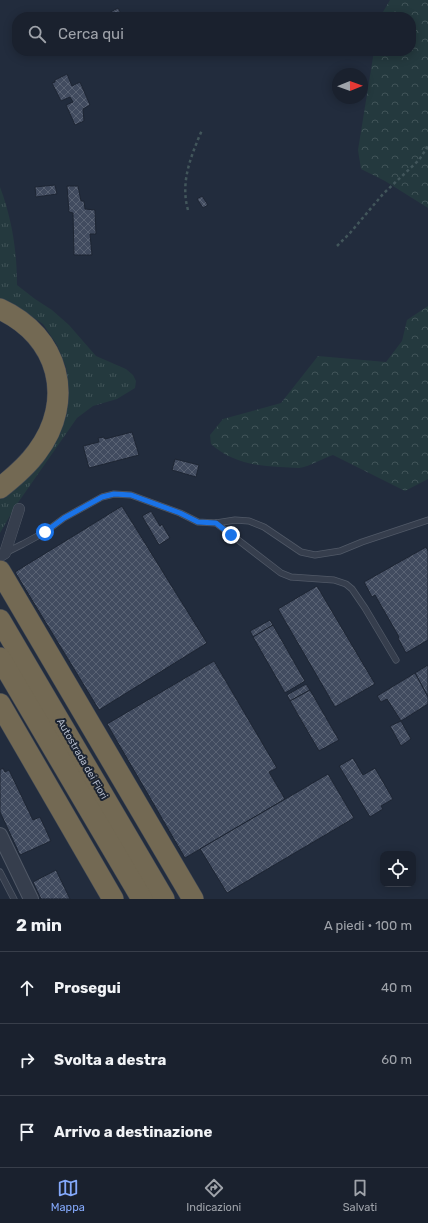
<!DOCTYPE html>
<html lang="it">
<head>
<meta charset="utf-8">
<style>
	body { margin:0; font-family:Rubik,sans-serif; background:#272e3a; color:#f1f3f6 }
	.controls { position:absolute; right:12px; bottom:12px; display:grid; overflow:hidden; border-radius:8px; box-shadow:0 2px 10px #0003 }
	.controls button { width:36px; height:36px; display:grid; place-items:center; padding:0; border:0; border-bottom:1px solid #383e4a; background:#1a212e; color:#f1f3f6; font:20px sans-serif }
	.compass { position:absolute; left:332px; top:68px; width:36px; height:36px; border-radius:50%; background:#1a212e; box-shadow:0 2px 10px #0003; rotate:89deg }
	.stop { position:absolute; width:12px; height:12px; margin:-9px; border:3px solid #1a73e8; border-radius:50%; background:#fff }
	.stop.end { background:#1a73e8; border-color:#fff; box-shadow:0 1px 4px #0008 }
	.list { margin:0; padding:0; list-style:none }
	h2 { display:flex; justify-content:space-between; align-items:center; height:52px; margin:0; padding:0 16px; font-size:17px }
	h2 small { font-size:13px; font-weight:400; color:#9fa3aa }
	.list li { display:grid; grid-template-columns:26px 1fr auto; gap:12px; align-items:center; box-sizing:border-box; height:72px; padding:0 16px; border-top:1px solid #383e4a }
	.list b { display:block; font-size:15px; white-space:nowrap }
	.list em { font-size:13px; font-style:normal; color:#9fa3aa }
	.icon { flex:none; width:22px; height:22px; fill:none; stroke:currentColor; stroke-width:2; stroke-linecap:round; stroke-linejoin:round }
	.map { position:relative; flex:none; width:428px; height:899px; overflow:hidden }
	.search { position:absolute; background:#1a212e; box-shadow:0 2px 10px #0003; left:12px; right:12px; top:12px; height:44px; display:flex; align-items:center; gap:10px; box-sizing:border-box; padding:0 14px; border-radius:16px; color:#9fa3aa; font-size:15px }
	.sheet { height:268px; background:#1a212e }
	nav { display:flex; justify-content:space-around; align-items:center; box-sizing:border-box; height:56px; border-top:1px solid #383e4a; background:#1a212e; font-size:11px; color:#9fa3aa }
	nav a { display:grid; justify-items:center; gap:2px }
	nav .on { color:#84a9fb }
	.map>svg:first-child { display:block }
</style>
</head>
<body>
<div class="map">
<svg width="428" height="899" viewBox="0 0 428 899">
	<defs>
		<pattern id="grass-tufts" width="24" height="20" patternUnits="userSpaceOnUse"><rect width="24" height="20" fill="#24393e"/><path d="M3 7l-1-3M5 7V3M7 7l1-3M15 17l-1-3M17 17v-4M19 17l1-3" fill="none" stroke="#415458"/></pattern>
		<pattern id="forest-crowns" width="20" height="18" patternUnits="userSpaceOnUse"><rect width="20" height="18" fill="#24393e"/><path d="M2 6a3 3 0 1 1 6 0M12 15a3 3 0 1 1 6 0" fill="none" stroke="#415458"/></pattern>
		<pattern id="building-cross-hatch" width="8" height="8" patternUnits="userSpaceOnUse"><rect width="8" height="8" fill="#414b5f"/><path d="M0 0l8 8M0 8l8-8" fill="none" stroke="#5a6374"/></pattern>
	</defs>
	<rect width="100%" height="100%" fill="#222c3d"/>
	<!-- grass -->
	<path fill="url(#grass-tufts)" d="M 0,187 C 12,219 17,251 17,285 L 35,299 L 52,310 L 69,325 L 96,356 L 126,369 L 133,375 L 136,381 L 135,388 L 117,399 L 93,406 L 77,418 L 15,507 L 0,533 L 0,497 L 57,438 L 66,416 L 69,393 L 66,367 L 57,345 L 43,324 L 14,304 L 0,299 Z"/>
	<!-- forest -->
	<g fill="url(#forest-crowns)">
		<polygon points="390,0 428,0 428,208 385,181 361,169 358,150 374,51 411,51 411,17 380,17"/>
		<path d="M 428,306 L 428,479 L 405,491 L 333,455 C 323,458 309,467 299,468 C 293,468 286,467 280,467 C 255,466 231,462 211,444 L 210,435 L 223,419 L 281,403 L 318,356 L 386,362 L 402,341 L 407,320 Z"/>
	</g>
	<!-- building -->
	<g fill="url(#building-cross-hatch)" stroke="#1d2533">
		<polygon points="118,8 123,17 101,17"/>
		<polygon points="67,74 72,86 80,82 90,105 83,109 84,121 75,125 66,105 73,102 70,97 61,101 52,83 55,82 55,80"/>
		<polygon points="55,185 57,194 36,197 35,187"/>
		<polygon points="67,186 78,186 81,201 84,201 85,209 95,210 96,234 90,234 92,255 74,255 73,213 69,212"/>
		<polygon points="202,196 208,205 203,208 197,199"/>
		<polygon points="132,432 139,455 89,468 83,446 99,442 98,438 104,437 105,439"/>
		<polygon points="175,459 199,465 196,477 172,470"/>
		<polygon points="122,506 207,643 99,710 15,572"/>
		<polygon points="151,511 160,526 162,524 170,538 159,545 142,516"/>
		<polygon points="426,547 428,551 428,640 406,653 398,638 399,637 375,595 372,597 364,582"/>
		<polygon points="317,586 375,684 335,707 278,609"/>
		<polygon points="270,620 273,625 253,637 250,631"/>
		<polygon points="273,625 305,681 285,693 253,637"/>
		<polygon points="214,661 277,768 269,772 285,799 185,858 107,724"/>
		<polygon points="428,665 428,697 415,673"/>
		<polygon points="415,673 428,697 428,704 401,721 387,699 381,702 377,696"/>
		<polygon points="306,684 310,690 290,701 287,695"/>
		<polygon points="310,690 339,740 319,751 290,701"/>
		<polygon points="401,721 411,739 401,746 390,726"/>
		<polygon points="353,758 363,775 375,768 393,799 381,806 383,809 370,817 339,766"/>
		<polygon points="3,768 5,772 9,770 33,820 40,817 51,841 20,855 0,812 0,770"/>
		<polygon points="328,774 354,818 227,893 200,849"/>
		<polygon points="56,870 70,899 41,899 33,882"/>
	</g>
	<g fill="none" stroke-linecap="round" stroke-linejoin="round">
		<!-- service casing -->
		<g stroke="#515967" stroke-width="7">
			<g id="service">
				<polyline points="216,523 281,573 291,577 334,580 346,584 352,589 365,608 396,660"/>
				<polyline points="5,553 23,544 45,532 64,518 102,497 114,494 131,495 180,513 198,522 216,523 235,520 249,521 264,527 301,552 315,555 340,551 362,542 428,520"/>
				<polyline points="0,872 14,899"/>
			</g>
		</g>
		<!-- minor casing -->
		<g stroke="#515967" stroke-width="12">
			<polyline id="minor" points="0,556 5,553 19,509"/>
		</g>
		<!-- tertiary casing -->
		<g stroke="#515967" stroke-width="16">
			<polyline id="tertiary" points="0,835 31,899"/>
		</g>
		<!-- motorway casing -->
		<g stroke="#3e4654" stroke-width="22">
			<g id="motorway">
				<path d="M 0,309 C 59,336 76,400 37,452 C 27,466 14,477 0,488"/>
				<polyline points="0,571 193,899"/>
				<polyline points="0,620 164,899"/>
				<polyline points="0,658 142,899"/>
				<polyline points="0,704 113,899"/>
			</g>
		</g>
		<!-- path -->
		<g stroke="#42565b" stroke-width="2.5" stroke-dasharray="3 3" stroke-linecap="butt">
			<path d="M 188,210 C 180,182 191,156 202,130"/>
			<polyline points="337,246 350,233 383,194 419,160 428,146"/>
		</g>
		<!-- service -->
		<use href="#service" stroke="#363e4d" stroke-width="5.5"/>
		<!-- minor -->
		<use href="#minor" stroke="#363e4d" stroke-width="11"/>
		<!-- tertiary -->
		<use href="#tertiary" stroke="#363e4d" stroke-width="14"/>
		<!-- motorway -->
		<use href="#motorway" stroke="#736953" stroke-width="21"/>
	</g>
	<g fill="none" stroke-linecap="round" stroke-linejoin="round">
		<!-- route -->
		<polyline stroke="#1a73e8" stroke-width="5" points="45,532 64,518 102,497 114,494 131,495 180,513 198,522 216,523 231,535"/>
	</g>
	<g text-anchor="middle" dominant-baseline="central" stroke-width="4" stroke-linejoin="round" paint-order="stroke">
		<!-- street labels -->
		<g font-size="10" fill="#b2b9c8" stroke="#1b2331">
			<text transform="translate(82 759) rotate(60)">Autostrada dei Fiori</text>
		</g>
	</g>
</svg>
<div class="controls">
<button><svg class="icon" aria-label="locate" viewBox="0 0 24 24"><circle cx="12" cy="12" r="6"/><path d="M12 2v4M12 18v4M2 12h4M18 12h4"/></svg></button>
</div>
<svg class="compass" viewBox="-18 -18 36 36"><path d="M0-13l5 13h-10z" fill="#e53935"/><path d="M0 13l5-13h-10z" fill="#9fa3aa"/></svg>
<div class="stop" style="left:45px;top:532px"></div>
<div class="stop end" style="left:231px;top:535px"></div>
<div class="search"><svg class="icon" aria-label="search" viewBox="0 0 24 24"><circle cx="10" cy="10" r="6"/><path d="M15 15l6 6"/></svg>Cerca qui</div>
</div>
<section class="sheet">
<h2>2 min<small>A piedi · 100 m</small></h2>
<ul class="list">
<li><svg class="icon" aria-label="ahead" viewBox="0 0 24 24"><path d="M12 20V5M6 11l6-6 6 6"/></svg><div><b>Prosegui</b></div><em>40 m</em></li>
<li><svg class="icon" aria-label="right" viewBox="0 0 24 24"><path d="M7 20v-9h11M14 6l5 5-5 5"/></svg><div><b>Svolta a destra</b></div><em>60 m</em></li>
<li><svg class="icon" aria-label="arrive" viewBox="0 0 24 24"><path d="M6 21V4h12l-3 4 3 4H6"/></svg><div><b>Arrivo a destinazione</b></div></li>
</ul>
</section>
<nav>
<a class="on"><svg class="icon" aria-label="map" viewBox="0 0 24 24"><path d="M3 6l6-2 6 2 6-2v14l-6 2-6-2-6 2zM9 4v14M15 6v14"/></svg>Mappa</a>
<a><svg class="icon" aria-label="directions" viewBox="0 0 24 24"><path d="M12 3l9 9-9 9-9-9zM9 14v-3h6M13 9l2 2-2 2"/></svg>Indicazioni</a>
<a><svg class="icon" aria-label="saved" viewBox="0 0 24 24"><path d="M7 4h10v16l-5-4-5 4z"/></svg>Salvati</a>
</nav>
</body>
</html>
